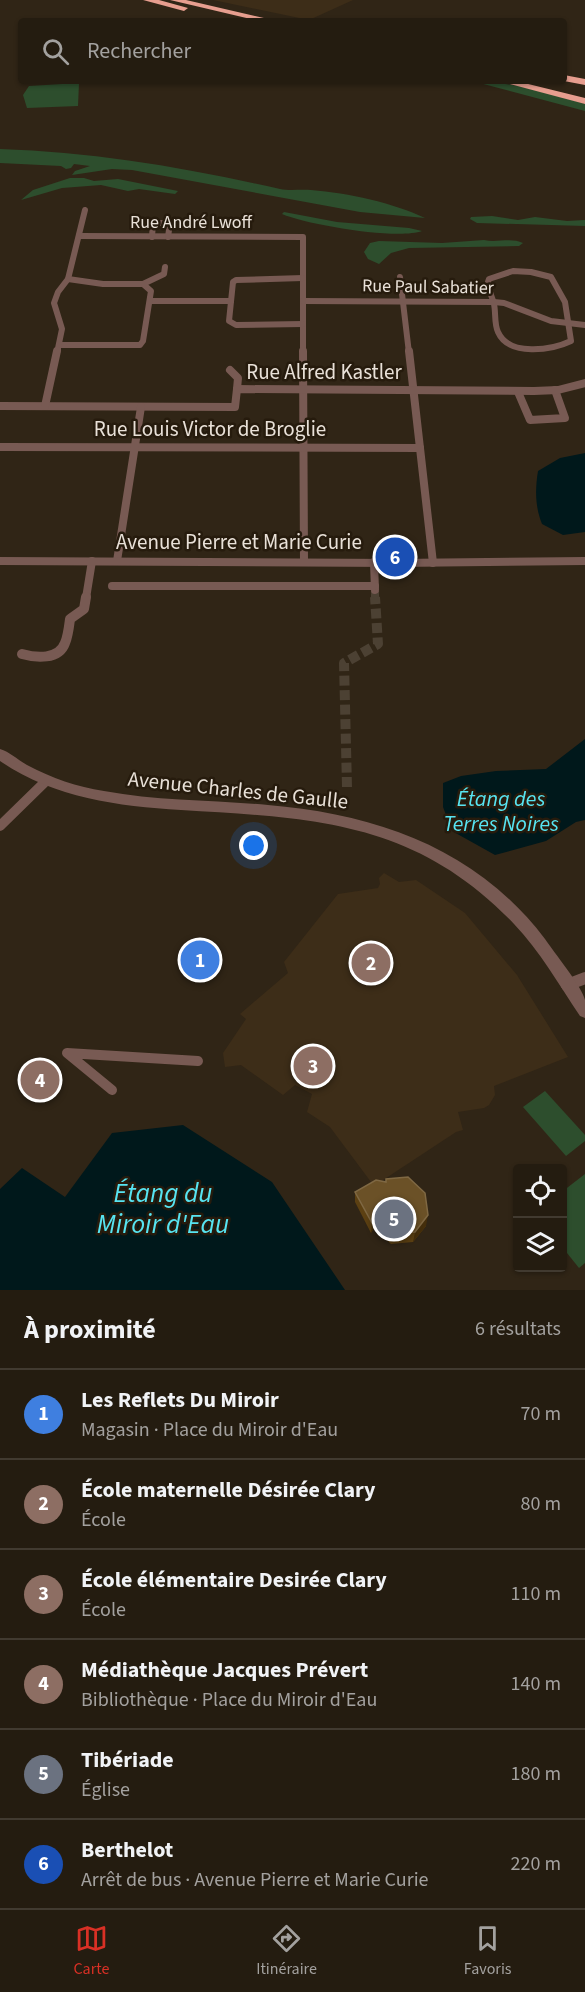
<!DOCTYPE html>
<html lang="fr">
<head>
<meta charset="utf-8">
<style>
	body { margin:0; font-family:"Source Sans 3",sans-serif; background:#30291e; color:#f1f3f6 }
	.controls { position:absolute; right:18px; bottom:18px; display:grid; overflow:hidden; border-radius:6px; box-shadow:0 2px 4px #0004 }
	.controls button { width:54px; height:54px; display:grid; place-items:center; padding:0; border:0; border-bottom:2px solid #413a30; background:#241c10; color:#f1f3f6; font:30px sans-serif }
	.you { position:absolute; left:254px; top:846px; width:21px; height:21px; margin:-15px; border:4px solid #fff; border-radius:50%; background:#1a73e8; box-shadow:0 0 0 9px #1a73e833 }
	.badge { display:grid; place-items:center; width:39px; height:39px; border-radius:50%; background:#d93025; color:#fff; font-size:20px; font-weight:700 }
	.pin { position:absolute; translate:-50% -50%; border:3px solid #fff; box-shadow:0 2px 6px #0006 }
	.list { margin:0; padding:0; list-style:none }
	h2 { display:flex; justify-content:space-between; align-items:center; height:78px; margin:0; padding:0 24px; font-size:26px }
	h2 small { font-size:20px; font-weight:400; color:#a3a19f }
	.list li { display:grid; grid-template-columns:39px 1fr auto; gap:18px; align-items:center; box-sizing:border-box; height:90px; padding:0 24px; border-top:2px solid #413a30 }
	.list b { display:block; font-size:22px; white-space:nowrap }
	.list p { margin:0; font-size:20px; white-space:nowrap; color:#a3a19f }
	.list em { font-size:20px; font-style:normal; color:#a3a19f }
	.icon { flex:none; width:33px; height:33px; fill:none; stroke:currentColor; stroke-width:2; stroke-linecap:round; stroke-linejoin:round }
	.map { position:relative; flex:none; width:585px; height:1290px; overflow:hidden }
	.search { position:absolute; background:#241c10; box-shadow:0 2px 4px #0004; left:18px; right:18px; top:18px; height:66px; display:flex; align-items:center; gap:15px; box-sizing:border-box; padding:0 21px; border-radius:6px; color:#a3a19f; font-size:22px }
	.sheet { height:618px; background:#241c10 }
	nav { display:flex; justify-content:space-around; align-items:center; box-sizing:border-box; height:84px; border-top:2px solid #413a30; background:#241c10; font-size:16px; color:#a3a19f }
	nav a { display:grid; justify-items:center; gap:3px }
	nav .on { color:#d93025 }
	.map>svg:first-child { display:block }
</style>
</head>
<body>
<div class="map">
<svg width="585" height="1290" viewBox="0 0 585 1290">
	<rect width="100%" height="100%" fill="#302516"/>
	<!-- built -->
	<g fill="#3d2d18">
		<polygon points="213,0 353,0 309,20"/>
		<polygon points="384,873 399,882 416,880 465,913 517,975 568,1057 494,1086 495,1095 489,1105 484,1108 458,1112 463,1130 456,1132 374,1186 330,1127 307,1112 312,1094 295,1085 283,1095 241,1065 225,1067 223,1053 246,1019 240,1014 288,973 284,962 338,894 378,888 380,884 379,878"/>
	</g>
	<!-- green -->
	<g fill="#2d4e2d">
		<path d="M 472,81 C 510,81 549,94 585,104 L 585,111 Z"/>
		<polygon points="79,83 78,106 27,108 23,95 29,86"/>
		<path d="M 0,149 C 94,152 188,168 280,189 C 290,191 301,189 311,190 C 349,193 393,203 425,218 L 360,212 L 132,170 L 112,169 L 72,175 L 75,171 L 90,166 L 74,164 L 71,168 L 66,169 L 61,166 L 0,163 Z"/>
		<polygon points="70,178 84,178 94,181 118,179 178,191 175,194 139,189 128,191 101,185 62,188 21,200 33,190"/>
		<path d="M 284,212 L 337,222 L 409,228 L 422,231 C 397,240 308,225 282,214 Z"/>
		<polygon points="492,216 518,220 535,217 567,221 585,220 585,226 477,223 470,219 471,217"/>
		<path d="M 484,240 C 497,243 511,237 523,243 L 519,246 L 409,248 L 391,253 L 379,264 L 368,259 L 364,252 L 370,243 L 379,241 L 442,243 Z"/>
		<polygon points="545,1091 585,1135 585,1141 566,1156 523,1107"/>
		<polygon points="585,1174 585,1263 579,1268 563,1248 563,1191"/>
	</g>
	<!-- water -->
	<g fill="#00181b">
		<path d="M 585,453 L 585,532 L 563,535 L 542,524 C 535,507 535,489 538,471 L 560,458 Z"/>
		<polygon points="585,739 585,820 576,822 546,841 495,855 452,831 443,807 443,783 461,776 496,771 546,769"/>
		<polygon points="183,1125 272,1182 345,1290 0,1290 0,1189 22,1168 65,1197 112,1133"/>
	</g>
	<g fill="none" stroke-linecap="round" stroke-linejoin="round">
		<!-- minor-tunnel-far1 -->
		<polyline stroke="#4c4133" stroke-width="8" stroke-dasharray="8 4" stroke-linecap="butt" points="375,591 375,598"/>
		<!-- minor-tunnel -->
		<polyline stroke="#4c4133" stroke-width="10" stroke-dasharray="10 4.5" stroke-linecap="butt" points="347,787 344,663 378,644 375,597"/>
		<!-- pedestrian -->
		<polyline stroke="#785a53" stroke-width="10" points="112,1090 67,1053 198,1061"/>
		<!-- minor-far3 -->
		<g stroke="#785a53" stroke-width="6">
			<polyline points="80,236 303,237 303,353"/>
			<polyline points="152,237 153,223 170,223 168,237"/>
			<path d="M 513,271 L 531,272 L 551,277 L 565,302 L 571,341 C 552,350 509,357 498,332 C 494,324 496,313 494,304 C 492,296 488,290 488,282 L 489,279 Z"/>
			<polyline points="400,277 409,353"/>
			<polyline points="303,278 236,280 233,282 229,321 236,325 303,324"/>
			<polyline points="143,284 164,274 165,267"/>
			<polyline points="150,301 231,301"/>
			<polyline points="303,301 494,302 504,303 551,321 585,325"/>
			<polyline points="60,345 140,345 143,341 151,291 143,284 103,284 68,279"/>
			<polyline points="57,353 62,329 54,303 58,292 68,279 85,210"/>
		</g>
		<!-- minor-far2 -->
		<g stroke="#785a53" stroke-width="8">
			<polyline points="303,351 304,562"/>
			<polyline points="409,351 433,563"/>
			<polyline points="230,370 238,378 237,389"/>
			<polyline points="518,392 530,420 565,418 555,390"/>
			<polyline points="0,406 235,407 237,389 534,391 558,390 585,383"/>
			<polyline points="45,406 57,351"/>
			<polyline points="0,447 420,448"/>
			<polyline points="117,561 141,407"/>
			<polyline points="374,562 375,590"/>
			<polyline points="112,586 375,586"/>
			<polyline points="86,598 92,561"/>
		</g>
		<!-- minor-far1 -->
		<g stroke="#785a53" stroke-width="10">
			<path d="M 22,654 C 36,658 59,660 65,643 C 68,636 69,627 70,619 L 84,609 L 86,597"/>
			<polyline points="0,826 46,781"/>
		</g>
		<!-- minor -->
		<polyline stroke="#785a53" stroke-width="12" points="567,985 585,978"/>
		<!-- tertiary -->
		<g fill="#785a53" fill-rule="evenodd">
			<polygon points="0,557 397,559 585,557 585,565 397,567 0,565"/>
			<path d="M 0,749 C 10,752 18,760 27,765 C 52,778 77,787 104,791 C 158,801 213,800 268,805 C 377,814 477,849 545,939 C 553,951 583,988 585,1000 C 585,1006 585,1012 585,1018 L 580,1016 C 559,985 540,951 514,924 C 416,821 314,818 181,810 C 117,806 54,798 0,761 Z"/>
		</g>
		<!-- motorway -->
		<g fill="#e79e8f" fill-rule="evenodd">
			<polygon points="143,0 159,0 188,8 184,11"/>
			<polygon points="170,0 186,0 277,21 259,21"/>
			<polygon points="564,75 585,79 585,85 564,81"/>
			<polygon points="499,81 516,81 585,98 585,104"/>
		</g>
	</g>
	<!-- wall -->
	<polygon fill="#5c4012" points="355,1192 426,1226 413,1242 391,1244 374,1228 371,1233 355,1202"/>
	<!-- shaded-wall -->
	<g fill="#442e0b">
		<polygon points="428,1215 426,1226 413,1242 415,1232"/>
		<polygon points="375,1218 374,1228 371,1233 372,1223"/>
	</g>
	<!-- building -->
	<polygon fill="#6b5127" stroke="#7f6843" stroke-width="1.5" points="408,1177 425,1193 428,1215 415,1232 393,1233 375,1218 372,1223 355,1192 376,1180 386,1182 386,1179"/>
	<g text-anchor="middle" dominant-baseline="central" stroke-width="5" stroke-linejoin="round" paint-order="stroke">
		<!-- far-street labels -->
		<g font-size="18" fill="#e9e1d8" stroke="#261b0d">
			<text x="191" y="222">Rue André Lwoff</text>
			<text transform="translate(428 287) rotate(1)">Rue Paul Sabatier</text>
		</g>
		<!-- street labels -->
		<g font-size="21" fill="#e9e1d8" stroke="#261b0d">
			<text x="324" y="372">Rue Alfred Kastler</text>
			<text x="210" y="429">Rue Louis Victor de Broglie</text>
			<text x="239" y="542">Avenue Pierre et Marie Curie</text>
			<text transform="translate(238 790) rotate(6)">Avenue Charles de Gaulle</text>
		</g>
		<!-- water labels -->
		<g font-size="22" font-style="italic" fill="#57e4f1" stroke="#261b0d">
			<text x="501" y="799">Étang des<tspan x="501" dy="25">Terres Noires</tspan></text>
		</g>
		<!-- near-water labels -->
		<g font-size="27" font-style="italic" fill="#57e4f1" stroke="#261b0d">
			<text x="163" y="1193">Étang du<tspan x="163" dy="31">Miroir d'Eau</tspan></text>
		</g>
	</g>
</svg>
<div class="controls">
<button><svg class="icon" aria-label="locate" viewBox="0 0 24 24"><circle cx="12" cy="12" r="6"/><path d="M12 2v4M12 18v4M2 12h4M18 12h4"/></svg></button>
<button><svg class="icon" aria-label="layers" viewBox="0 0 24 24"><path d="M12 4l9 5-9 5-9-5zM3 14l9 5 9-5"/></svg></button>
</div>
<div class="you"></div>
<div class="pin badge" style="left:200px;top:960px;background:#3f7fe0">1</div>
<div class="pin badge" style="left:371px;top:963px;background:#8d6e63">2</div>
<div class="pin badge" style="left:313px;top:1066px;background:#8d6e63">3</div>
<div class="pin badge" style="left:40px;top:1080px;background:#8d6e63">4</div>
<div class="pin badge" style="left:394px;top:1219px;background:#6b7280">5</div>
<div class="pin badge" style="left:395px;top:557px;background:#1a4fb4">6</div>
<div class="search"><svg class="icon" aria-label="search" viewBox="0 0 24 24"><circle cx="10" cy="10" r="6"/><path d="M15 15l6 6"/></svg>Rechercher</div>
</div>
<section class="sheet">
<h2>À proximité<small>6 résultats</small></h2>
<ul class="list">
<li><span class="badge" style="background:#3f7fe0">1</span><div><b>Les Reflets Du Miroir</b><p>Magasin · Place du Miroir d'Eau</p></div><em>70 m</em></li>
<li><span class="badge" style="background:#8d6e63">2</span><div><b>École maternelle Désirée Clary</b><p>École</p></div><em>80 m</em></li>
<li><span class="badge" style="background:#8d6e63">3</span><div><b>École élémentaire Desirée Clary</b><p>École</p></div><em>110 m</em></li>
<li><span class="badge" style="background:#8d6e63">4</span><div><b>Médiathèque Jacques Prévert</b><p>Bibliothèque · Place du Miroir d'Eau</p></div><em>140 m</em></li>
<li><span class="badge" style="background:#6b7280">5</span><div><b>Tibériade</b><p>Église</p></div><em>180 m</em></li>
<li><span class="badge" style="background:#1a4fb4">6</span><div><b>Berthelot</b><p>Arrêt de bus · Avenue Pierre et Marie Curie</p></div><em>220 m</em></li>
</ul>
</section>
<nav>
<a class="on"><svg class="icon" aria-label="map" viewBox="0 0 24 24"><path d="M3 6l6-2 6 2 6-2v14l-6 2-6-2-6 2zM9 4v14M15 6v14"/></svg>Carte</a>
<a><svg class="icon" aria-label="directions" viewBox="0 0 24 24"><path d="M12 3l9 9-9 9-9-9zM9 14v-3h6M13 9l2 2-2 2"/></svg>Itinéraire</a>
<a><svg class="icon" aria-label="saved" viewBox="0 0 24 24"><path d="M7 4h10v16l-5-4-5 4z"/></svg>Favoris</a>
</nav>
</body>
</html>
